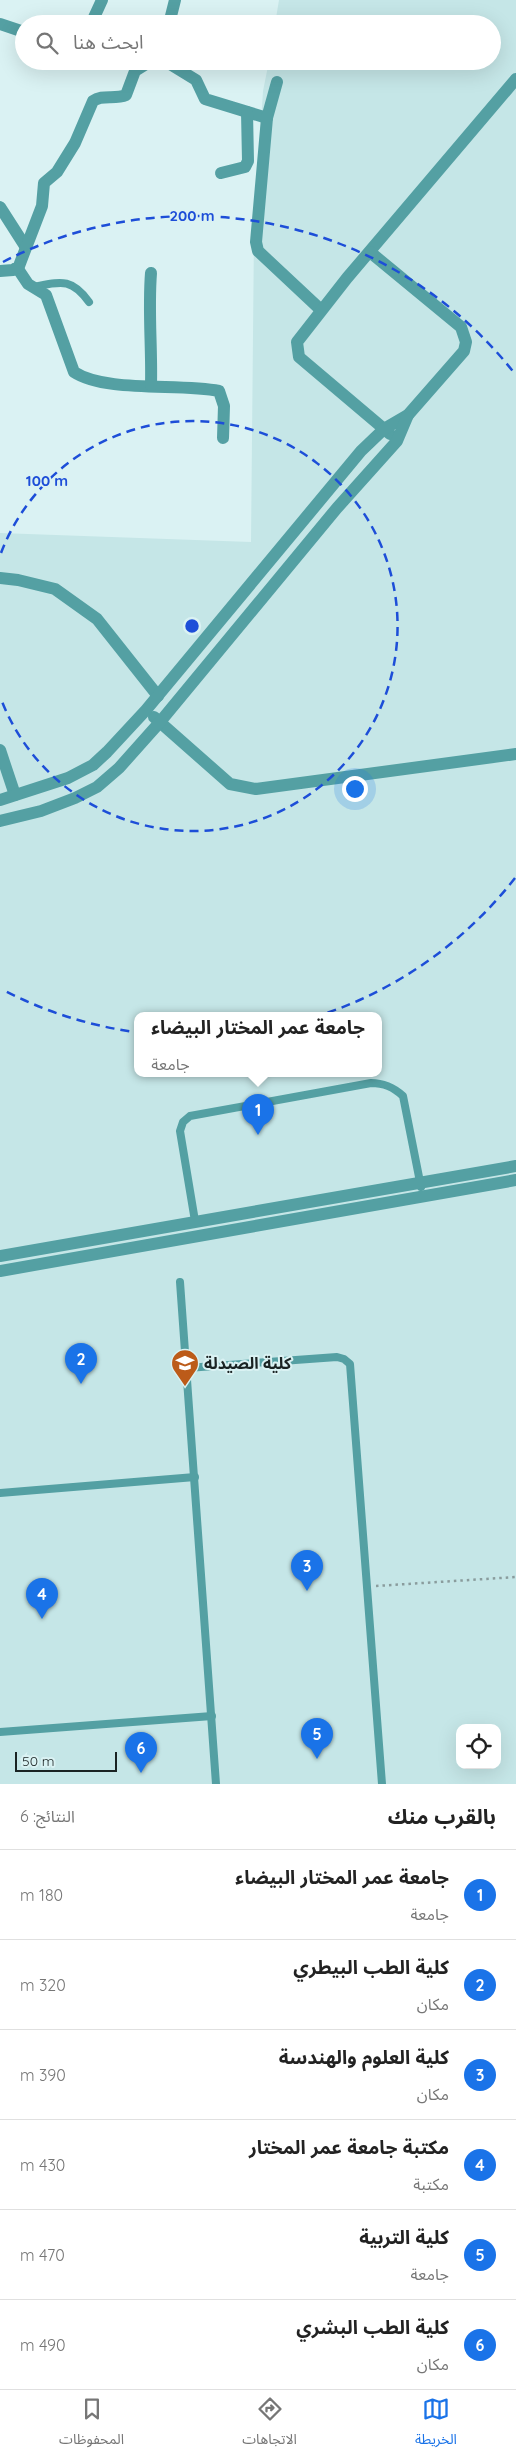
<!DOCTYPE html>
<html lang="ar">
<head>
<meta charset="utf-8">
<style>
	body { margin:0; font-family:Quicksand,"Noto Sans Arabic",sans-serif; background:#f2f2f2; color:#222; direction:rtl }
	.controls { position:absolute; right:15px; bottom:15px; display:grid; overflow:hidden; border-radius:10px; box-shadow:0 5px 20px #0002 }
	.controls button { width:45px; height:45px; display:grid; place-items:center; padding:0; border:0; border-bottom:1px solid #e0e0e0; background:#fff; color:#222; font:25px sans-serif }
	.scale { position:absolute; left:15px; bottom:12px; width:102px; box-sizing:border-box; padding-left:5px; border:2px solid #1a2323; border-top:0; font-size:14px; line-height:18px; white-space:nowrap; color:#1a2323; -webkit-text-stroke:4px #daf2f3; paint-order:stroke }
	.you { position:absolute; left:354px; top:788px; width:18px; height:18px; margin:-12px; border:4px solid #fff; border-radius:50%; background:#1a73e8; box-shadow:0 0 0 8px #1a73e833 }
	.badge { display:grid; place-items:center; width:32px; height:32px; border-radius:50%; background:#1a73e8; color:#fff; font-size:16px; font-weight:700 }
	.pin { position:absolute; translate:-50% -41px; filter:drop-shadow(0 1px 2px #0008) }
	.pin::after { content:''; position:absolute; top:26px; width:18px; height:15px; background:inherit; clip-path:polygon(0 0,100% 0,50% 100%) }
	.popup { position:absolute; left:134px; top:1012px; width:248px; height:65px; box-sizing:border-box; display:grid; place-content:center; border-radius:10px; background:#fff; filter:drop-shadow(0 1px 4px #0005); font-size:16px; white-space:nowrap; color:#767676 }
	.popup b { font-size:19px; color:#222 }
	.popup::after { content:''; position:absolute; left:50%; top:100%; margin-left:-10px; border:10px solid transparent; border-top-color:#fff }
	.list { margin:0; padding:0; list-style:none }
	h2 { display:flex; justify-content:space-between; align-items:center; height:65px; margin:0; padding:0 20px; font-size:21px }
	h2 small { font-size:16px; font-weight:400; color:#767676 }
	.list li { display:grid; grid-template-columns:32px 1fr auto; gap:15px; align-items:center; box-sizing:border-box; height:90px; padding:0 20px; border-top:1px solid #e0e0e0 }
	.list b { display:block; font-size:19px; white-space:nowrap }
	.list p { margin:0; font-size:16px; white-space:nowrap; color:#767676 }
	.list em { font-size:16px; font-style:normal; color:#767676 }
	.icon { flex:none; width:28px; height:28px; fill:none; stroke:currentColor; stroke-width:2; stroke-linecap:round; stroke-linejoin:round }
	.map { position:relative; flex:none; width:516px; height:1784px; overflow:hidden; direction:ltr }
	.search { position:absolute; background:#fff; box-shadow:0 5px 20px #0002; left:15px; right:15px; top:15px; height:55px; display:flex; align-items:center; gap:12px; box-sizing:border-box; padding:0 18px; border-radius:28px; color:#767676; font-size:19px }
	.sheet { height:605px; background:#fff }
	nav { display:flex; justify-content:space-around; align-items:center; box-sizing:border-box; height:70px; border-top:1px solid #e0e0e0; background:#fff; font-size:14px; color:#767676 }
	nav a { display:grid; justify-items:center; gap:2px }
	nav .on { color:#1a73e8 }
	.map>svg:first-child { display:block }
</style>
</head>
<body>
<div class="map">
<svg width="516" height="1784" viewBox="0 0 516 1784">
	<rect width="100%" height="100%" fill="#daf2f3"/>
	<!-- built -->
	<path fill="#c5e6e7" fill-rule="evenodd" d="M 279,0 L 516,0 L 516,1784 L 0,1784 L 0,533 L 251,542 L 254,232 L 263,91 L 269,61 L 492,61 L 492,24 L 275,24 ZM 138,1016 L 378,1016 L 378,1074 L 138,1074 ZM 460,1728 L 497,1728 L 497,1765 L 460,1765 Z"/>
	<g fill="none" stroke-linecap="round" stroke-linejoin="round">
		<!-- path -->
		<polyline stroke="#8a9c9d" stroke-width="2.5" stroke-dasharray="2.5 4" stroke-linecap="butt" points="376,1586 516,1577"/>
		<!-- service -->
		<g stroke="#54a0a3" stroke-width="8">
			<path d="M 33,287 C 60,282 71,277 89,302"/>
			<path d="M 195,1221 L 180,1131 L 183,1122 L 190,1116 L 371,1083 C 384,1083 393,1087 403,1096 L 421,1187"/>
			<polyline points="180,1282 216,1784"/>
			<polyline points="187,1368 337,1357 344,1359 350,1364 382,1784"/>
			<polyline points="0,1493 195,1477"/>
			<polyline points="0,1732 212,1716"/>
		</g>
		<!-- minor -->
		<g stroke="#54a0a3" stroke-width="12">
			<polyline points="0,24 24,32"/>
			<polyline points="91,24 102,0"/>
			<polyline points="169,24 175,0"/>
			<polyline points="165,61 196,80 205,99 267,118"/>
			<polyline points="277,82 267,118 256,242 258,251 321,310"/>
			<polyline points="221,173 245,167 248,161 247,112"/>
			<polyline points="0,207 25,246"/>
			<path d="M 18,269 L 28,284 L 46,295 L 74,372 C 106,393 180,383 219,391 L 224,406 L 223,438"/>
			<path d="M 0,271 L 13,270 L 19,266 L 42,206 L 44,183 L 57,172 L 75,143 L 93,101 C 102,94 115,100 126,95 L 135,71 L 151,61"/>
			<path d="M 151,385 C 152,348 148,311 151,273"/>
			<polyline points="390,434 299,357 297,342 347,278 516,79"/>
			<polyline points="0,578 18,580 55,589 97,619 158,696"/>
			<polyline points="154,717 230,784 256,789 516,754"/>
			<polyline points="0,750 15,795"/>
			<polyline points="0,800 68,778 93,765 107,752 146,710 361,451 384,429 408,415 464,351 466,342 461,327 370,252"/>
			<polyline points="0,821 41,811 75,798 97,787 119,768 160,722 337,508 397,441 408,415"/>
			<polyline points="0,1256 516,1166"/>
			<polyline points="0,1271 516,1180"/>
		</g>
	</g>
	<!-- distance rings -->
	<g fill="none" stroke="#1d4ed8" stroke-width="2.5" stroke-dasharray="9 6">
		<path d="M1 553A205 205 0 1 1 1 699"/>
		<path d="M515 878A410 410 0 0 1 3 990M3 262A410 410 0 0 1 515 374"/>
	</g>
	<!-- icons -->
	<defs>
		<g id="university-pin" transform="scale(1.4375)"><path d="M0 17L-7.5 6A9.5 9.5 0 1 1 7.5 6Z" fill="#bc5b19" stroke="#daf2f3"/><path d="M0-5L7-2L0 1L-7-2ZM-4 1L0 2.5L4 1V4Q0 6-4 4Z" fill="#fff"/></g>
	</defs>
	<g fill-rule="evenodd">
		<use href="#university-pin" x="185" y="1363"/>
	</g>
	<g text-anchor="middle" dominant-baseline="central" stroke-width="4" stroke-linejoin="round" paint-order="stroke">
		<!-- poi labels -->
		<g font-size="16" font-weight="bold" fill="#1a2323" stroke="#daf2f3" text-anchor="start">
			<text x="204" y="1363">كلية الصيدلة</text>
		</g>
	</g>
	<circle cx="192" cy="626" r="8" fill="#1d4ed8" stroke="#daf2f3" stroke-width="2.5"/>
	<g font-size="15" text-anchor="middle" font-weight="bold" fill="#1d4ed8" stroke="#daf2f3" stroke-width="4" stroke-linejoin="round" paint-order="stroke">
		<text x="192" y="221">200 m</text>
		<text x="47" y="486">100 m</text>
	</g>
</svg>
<div class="controls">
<button><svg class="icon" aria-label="locate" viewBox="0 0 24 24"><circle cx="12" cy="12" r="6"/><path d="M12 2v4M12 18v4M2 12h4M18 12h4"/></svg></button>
</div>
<div class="scale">50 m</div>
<div class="you"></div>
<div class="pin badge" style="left:258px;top:1135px">1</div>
<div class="popup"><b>جامعة عمر المختار البيضاء</b>جامعة</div>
<div class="pin badge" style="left:81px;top:1384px">2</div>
<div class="pin badge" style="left:307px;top:1591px">3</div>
<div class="pin badge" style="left:42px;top:1619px">4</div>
<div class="pin badge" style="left:317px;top:1759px">5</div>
<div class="pin badge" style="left:141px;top:1773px">6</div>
<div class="search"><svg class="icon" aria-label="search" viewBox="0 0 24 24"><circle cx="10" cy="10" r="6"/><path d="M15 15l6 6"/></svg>ابحث هنا</div>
</div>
<section class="sheet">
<h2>بالقرب منك<small>النتائج: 6</small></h2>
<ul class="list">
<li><span class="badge">1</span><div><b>جامعة عمر المختار البيضاء</b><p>جامعة</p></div><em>180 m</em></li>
<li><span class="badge">2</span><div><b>كلية الطب البيطري</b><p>مكان</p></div><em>320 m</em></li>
<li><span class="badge">3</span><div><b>كلية العلوم والهندسة</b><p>مكان</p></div><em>390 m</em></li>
<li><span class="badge">4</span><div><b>مكتبة جامعة عمر المختار</b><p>مكتبة</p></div><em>430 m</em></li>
<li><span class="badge">5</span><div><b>كلية التربية</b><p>جامعة</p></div><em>470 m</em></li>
<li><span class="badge">6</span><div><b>كلية الطب البشري</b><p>مكان</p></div><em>490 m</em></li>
</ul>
</section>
<nav>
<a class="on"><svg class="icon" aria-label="map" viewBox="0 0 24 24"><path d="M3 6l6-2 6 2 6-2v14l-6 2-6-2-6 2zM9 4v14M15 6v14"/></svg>الخريطة</a>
<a><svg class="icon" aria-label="directions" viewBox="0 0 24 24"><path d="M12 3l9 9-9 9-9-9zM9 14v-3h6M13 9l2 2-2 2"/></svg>الاتجاهات</a>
<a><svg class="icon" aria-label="saved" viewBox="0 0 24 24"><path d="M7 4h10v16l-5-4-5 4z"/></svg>المحفوظات</a>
</nav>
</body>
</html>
